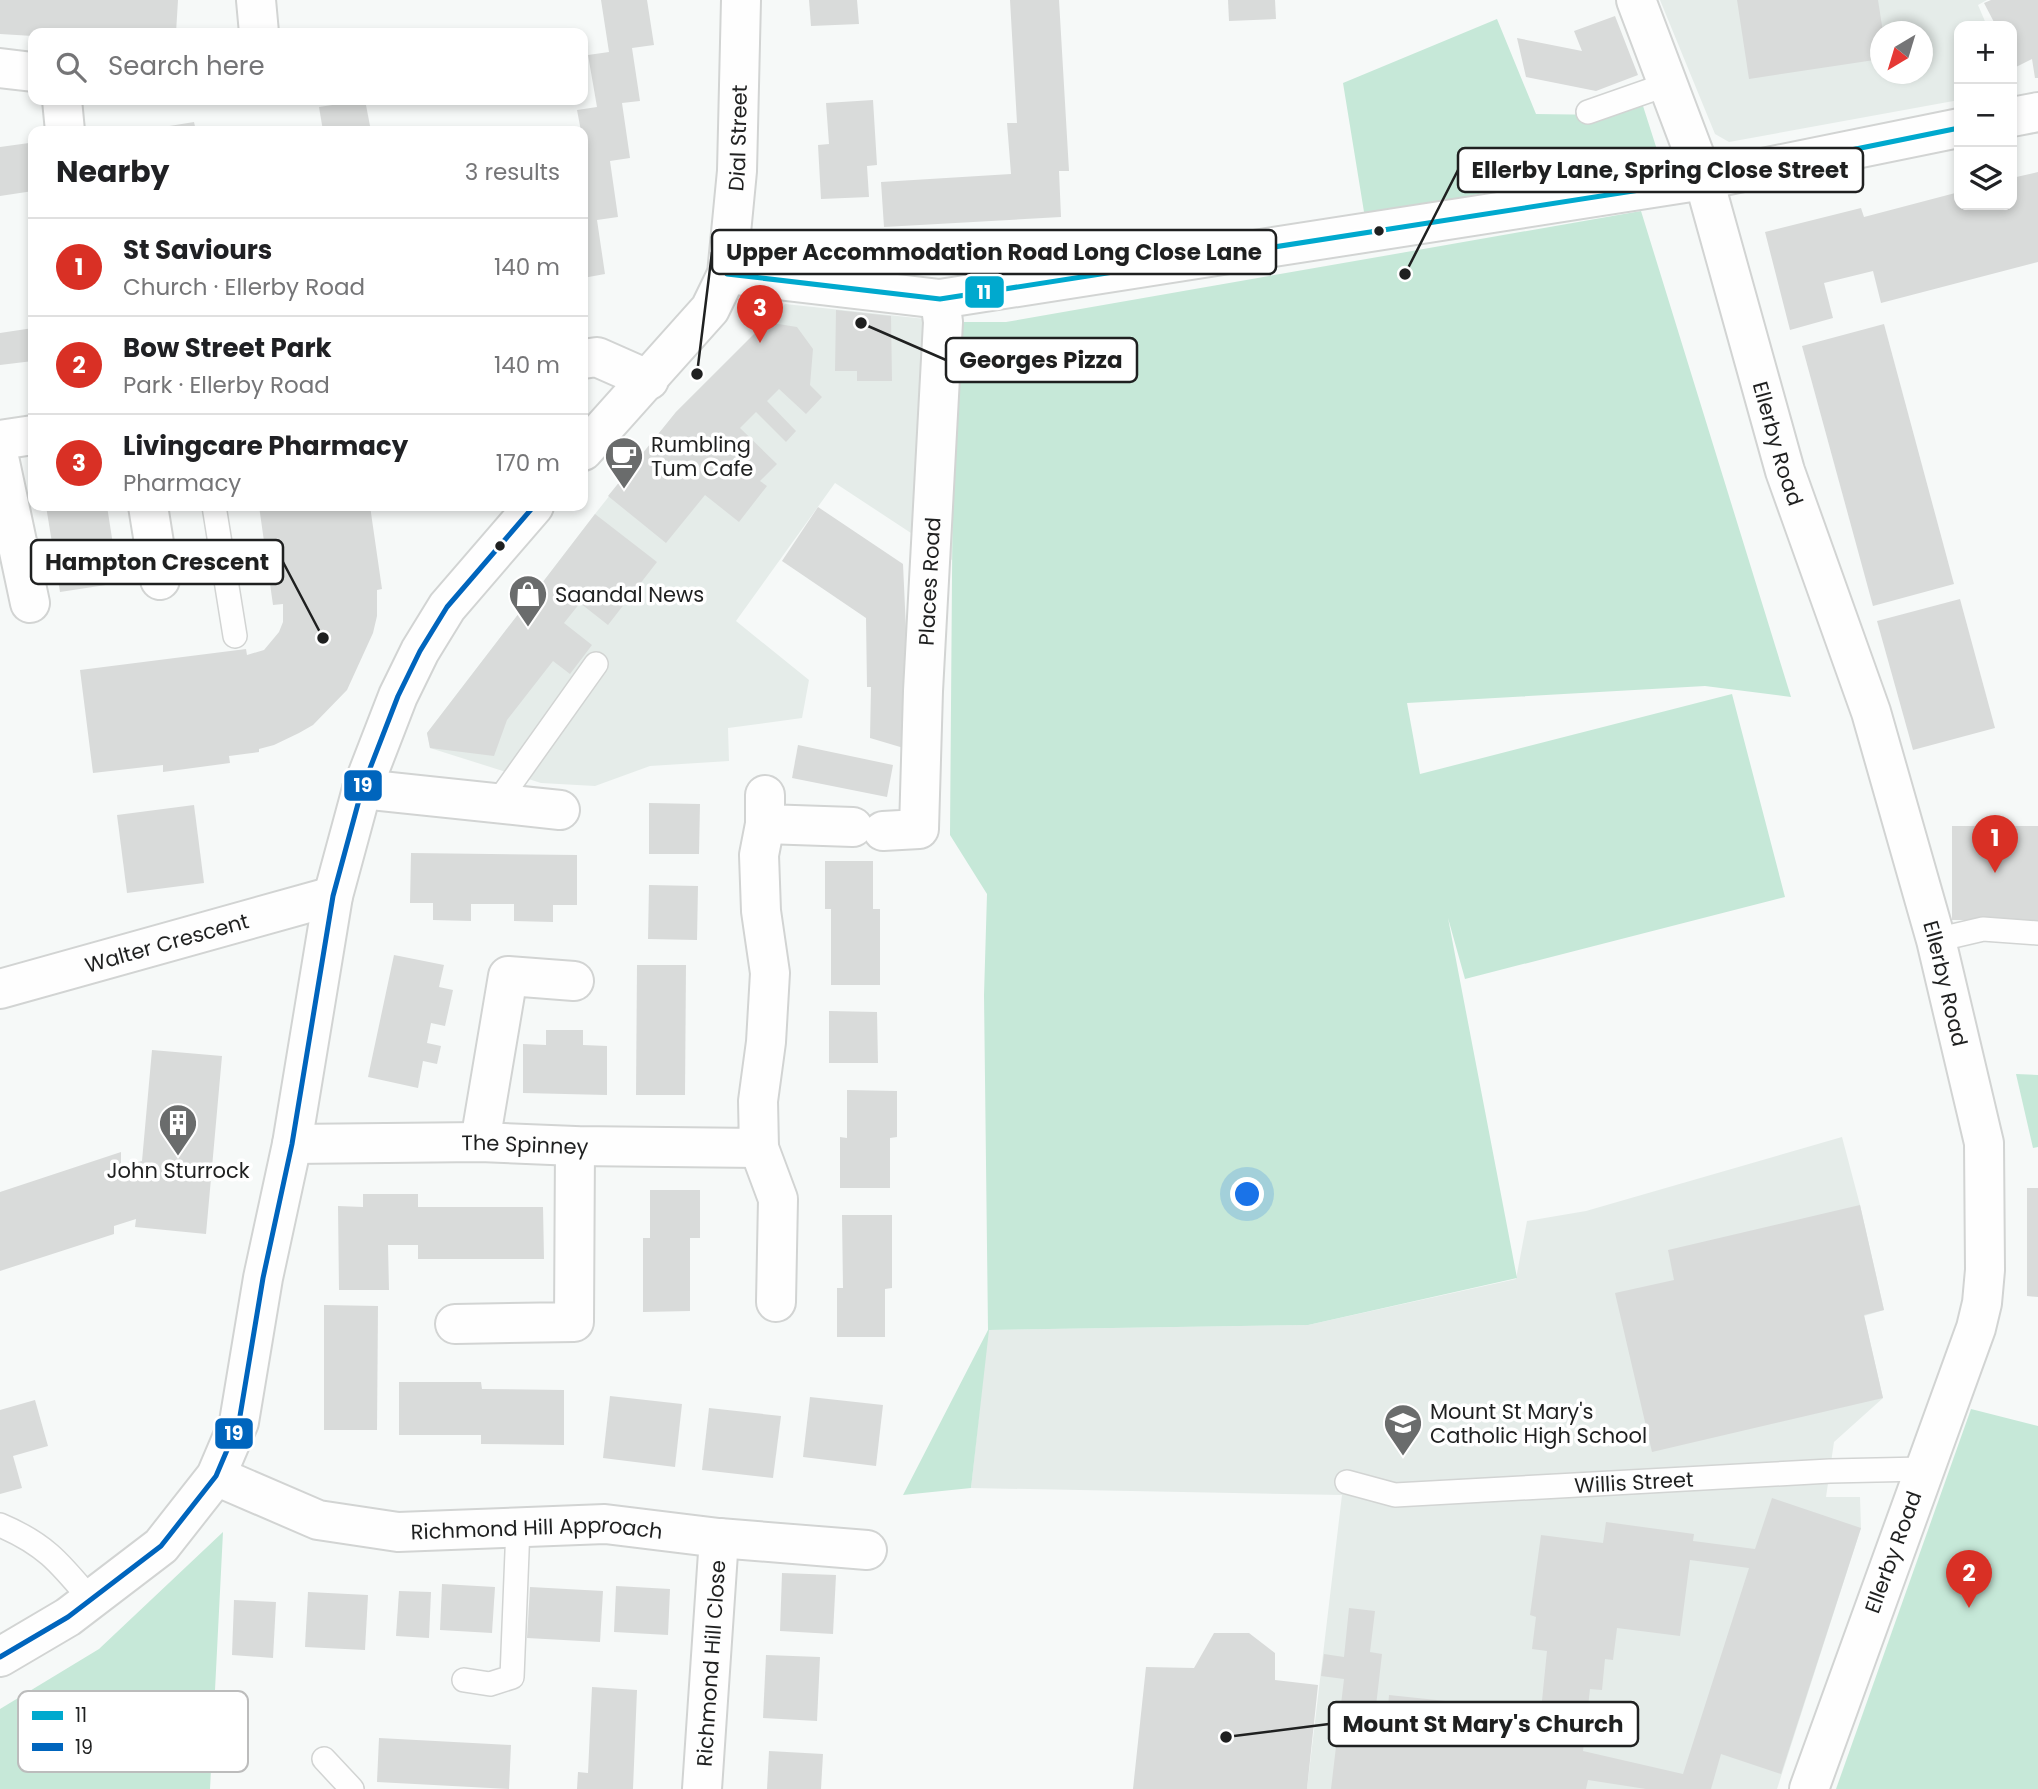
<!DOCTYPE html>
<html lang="en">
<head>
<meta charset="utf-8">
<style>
	body { margin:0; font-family:Poppins,sans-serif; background:#f6f6f6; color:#202124 }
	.controls { position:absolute; right:21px; top:21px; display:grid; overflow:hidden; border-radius:14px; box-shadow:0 4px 10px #0003 }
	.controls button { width:63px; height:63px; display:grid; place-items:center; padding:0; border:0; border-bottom:2px solid #e0e0e0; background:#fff; color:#202124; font:35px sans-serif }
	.compass { position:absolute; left:1870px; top:21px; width:63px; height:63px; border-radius:50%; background:#fff; box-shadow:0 4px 10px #0003; rotate:218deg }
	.you { position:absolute; left:1248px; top:1195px; width:24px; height:24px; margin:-18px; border:5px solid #fff; border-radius:50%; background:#1a73e8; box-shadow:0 0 0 10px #1a73e833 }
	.badge { display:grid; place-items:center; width:46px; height:46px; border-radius:50%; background:#d93025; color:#fff; font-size:23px; font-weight:700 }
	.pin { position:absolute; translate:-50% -58px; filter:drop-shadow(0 2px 4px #0008) }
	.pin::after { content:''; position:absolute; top:37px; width:24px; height:21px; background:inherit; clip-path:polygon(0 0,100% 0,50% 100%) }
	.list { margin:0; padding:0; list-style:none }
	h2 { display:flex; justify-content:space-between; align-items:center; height:91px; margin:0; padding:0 28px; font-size:30px }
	h2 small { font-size:23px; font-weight:400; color:#757577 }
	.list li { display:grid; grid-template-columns:46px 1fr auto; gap:21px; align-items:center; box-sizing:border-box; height:98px; padding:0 28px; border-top:2px solid #e0e0e0 }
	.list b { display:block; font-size:26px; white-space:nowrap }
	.list p { margin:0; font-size:23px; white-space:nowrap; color:#757577 }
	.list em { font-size:23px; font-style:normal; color:#757577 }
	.icon { flex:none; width:38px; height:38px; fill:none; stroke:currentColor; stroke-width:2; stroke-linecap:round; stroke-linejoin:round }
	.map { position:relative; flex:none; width:2038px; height:1789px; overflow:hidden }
	.search { position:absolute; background:#fff; box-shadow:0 4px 10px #0003; left:28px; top:28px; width:560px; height:77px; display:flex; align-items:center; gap:18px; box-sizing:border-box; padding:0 24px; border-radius:14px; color:#757577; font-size:26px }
	.panel { position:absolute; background:#fff; box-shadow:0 4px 10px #0003; left:28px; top:126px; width:560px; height:385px; border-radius:14px }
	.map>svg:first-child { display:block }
</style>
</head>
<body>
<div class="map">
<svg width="2038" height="1789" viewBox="0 0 2038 1789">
	<rect width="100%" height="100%" fill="#f6f9f8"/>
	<!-- built -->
	<g fill="#e5ece9" fill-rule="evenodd">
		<path d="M 1660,0 L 1987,0 L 1978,5 L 1987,26 L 1959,26 L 1959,100 L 1729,142 L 1715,134 ZM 1881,32 L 1923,32 L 1923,74 L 1881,74 Z"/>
		<polygon points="785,304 954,322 952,560 835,483 736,621 809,680 802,718 728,728 729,761 650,766 595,786 541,783 430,748 427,733 595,514 676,412"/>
		<polygon points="1842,1137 1860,1205 1884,1310 1864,1316 1883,1398 1834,1442 1826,1497 1860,1497 1861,1528 1777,1789 1307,1789 1342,1495 971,1488 988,1330 1308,1325 1516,1279 1527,1221 1586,1211"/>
	</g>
	<!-- green -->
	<g fill="#c6e8d8">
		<polygon points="1497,19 1536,114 1608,115 1643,106 1659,156 1365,218 1343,83"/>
		<polygon points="1641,211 1791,697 1705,686 1407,703 1420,774 1732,694 1785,897 1465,979 1448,918 1517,1278 1308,1325 989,1330 971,1488 903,1495 988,1330 984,995 987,894 950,835 954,322 1006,322"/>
		<polygon points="2016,1074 2038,1075 2038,1147 2033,1148"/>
		<polygon points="1971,1409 2038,1426 2038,1789 1836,1789"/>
		<polygon points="223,1532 210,1789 0,1789 0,1709 99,1649"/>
	</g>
	<!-- building -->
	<g fill="#d9dbda" fill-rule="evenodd">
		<polygon points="0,0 178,0 176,33 33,33 33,36 0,34"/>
		<polygon points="601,0 647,0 654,45 632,48 640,101 622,103 630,158 610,161 618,217 597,220 605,274 583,278 583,165 586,165 583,131 581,131 577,110 597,107 588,55 609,52"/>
		<polygon points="809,0 857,0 859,24 811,26"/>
		<polygon points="1010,0 1059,0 1069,171 1059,171 1061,217 884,227 881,182 1011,174 1007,123 1017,123"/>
		<polygon points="1228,0 1275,0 1276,19 1229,21"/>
		<polygon points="1737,0 1878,0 1883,32 1881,32 1881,59 1749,79"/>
		<polygon points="1991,0 2038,0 2038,78 2035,78 2032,59 2016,67 2012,58 2012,26 1996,26 1984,3"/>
		<polygon points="1615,16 1638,75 1596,91 1526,77 1517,38 1582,51 1574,31"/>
		<polygon points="365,100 371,131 323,131 319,107"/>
		<polygon points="873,100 877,165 867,166 869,197 821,199 818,145 829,144 826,103"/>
		<polygon points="194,122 196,131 151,131 151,129"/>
		<polygon points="29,143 33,169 33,191 0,196 0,147"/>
		<polygon points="2038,172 2038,262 1881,303 1873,271 1824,283 1833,318 1790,330 1765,232 1861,208 1864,217 1959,192 1959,205 2012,205 2012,178"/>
		<polygon points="836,310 891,316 892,381 857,381 857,371 835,371"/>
		<polygon points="766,322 797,327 813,349 810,385 822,397 806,414 779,389 767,401 796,431 786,442 756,412 740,428 777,464 760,481 767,486 739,522 705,495 666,543 608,496 676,412"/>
		<polygon points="1884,324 1954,584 1873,606 1802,346"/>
		<polygon points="33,328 33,361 0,365 0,333"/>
		<polygon points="46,506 107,506 119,583 60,592"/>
		<polygon points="259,506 370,506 382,589 377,590 377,616 373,633 347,690 313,725 299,733 274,745 259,749 259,752 229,756 230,763 163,772 163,765 93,773 80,670 246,649 247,655 264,650 279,632 283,622 283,604 273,605"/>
		<polygon points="818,507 903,564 907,651 907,749 870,738 871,687 867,687 866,618 782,561"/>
		<polygon points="595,514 657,562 608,625 580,603 564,623 592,645 570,674 553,661 507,720 494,756 430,748 427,733"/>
		<polygon points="1960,599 1995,728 1913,750 1877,621"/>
		<polygon points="798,745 893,765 887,797 792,778"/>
		<polygon points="649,803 700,804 699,854 649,854"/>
		<polygon points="194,805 204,883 127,893 117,815"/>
		<rect x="1952" y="826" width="86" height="94"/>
		<polygon points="411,853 577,855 577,905 553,905 553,922 514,921 514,904 471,904 471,921 433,920 433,903 410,903"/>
		<polygon points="825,861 873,861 873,909 880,909 880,985 831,985 831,909 825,909"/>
		<polygon points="649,885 698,886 697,940 648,939"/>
		<polygon points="394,955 444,965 439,987 453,990 445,1026 431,1023 427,1043 441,1046 437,1064 423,1061 418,1088 368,1077"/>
		<polygon points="637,965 686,965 685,1095 636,1095"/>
		<polygon points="829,1011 877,1012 878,1063 829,1063"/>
		<polygon points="546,1030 583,1030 583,1045 607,1046 607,1095 523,1093 523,1044 546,1045"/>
		<polygon points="152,1050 222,1056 206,1234 135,1227 136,1219 114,1226 114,1234 0,1271 0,1192 121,1152 121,1166 142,1161"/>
		<polygon points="847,1090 897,1091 897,1137 890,1138 890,1188 840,1188 840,1137 847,1138"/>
		<polygon points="2027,1188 2038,1188 2038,1297 2027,1296"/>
		<polygon points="650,1190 700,1190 700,1238 690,1238 690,1311 643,1312 643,1238 650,1238"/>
		<polygon points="363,1194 418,1194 418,1207 543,1207 544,1259 418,1259 418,1245 388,1245 389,1290 339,1290 338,1206 363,1207"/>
		<polygon points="1860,1205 1884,1310 1864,1315 1883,1398 1652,1452 1615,1293 1674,1280 1668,1250"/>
		<polygon points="842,1215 892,1215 892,1288 885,1289 885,1337 837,1337 837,1288 843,1288"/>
		<polygon points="324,1305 378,1306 377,1430 324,1430"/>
		<polygon points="399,1382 481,1382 482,1389 564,1390 564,1445 481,1444 481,1435 399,1435"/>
		<polygon points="610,1396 682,1404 675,1467 603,1458"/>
		<polygon points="810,1397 883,1405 876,1466 803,1457"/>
		<polygon points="35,1400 48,1446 13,1456 22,1488 0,1494 0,1410"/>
		<polygon points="709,1408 781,1416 773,1478 702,1470"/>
		<path d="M 1772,1498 L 1861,1528 L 1781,1774 L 1721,1754 L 1711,1789 L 1646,1789 L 1588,1780 L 1586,1789 L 1331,1789 L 1344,1679 L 1321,1676 L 1324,1654 L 1344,1657 L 1349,1608 L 1375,1611 L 1370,1652 L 1382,1654 L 1373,1732 L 1364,1731 L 1363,1741 L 1385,1743 L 1389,1695 L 1541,1711 L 1547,1651 L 1532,1649 L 1536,1617 L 1530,1615 L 1541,1535 L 1603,1543 L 1606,1522 L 1694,1534 L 1693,1541 L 1755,1549 ZM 1690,1560 L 1749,1568 L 1683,1774 L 1583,1751 L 1590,1689 L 1602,1690 L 1605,1659 L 1613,1660 L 1617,1628 L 1680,1636 Z"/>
		<polygon points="782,1573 836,1575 833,1634 780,1631"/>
		<polygon points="442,1584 495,1587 492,1633 440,1630"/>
		<polygon points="616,1586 670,1589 668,1635 614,1632"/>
		<polygon points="530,1587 603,1591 600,1642 527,1638"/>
		<polygon points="399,1591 431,1592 429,1638 396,1636"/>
		<polygon points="308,1592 368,1595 365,1650 305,1647"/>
		<polygon points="234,1600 276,1602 273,1658 232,1655"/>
		<polygon points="1214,1633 1249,1633 1275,1653 1275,1680 1318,1685 1307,1789 1133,1789 1146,1667 1194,1668"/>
		<polygon points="766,1655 820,1657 817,1721 763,1718"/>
		<polygon points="592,1687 637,1690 633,1789 577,1789 578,1772 588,1773"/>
		<polygon points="379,1738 511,1745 509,1789 377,1782"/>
		<polygon points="769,1751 823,1754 821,1789 767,1789"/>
	</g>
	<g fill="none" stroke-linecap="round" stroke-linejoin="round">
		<!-- lane casing -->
		<g stroke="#d2d4d3" stroke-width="26">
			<g id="lane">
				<polyline points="1588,112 1668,84"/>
				<polyline points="214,506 235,636"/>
				<polyline points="497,803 596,664"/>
				<polyline points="1936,940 1983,929 2038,933"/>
				<path id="s1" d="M 1347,1482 L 1395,1495 L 1830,1471 L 1923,1469"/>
				<path d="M 0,1525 C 45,1544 60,1563 91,1600"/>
				<polyline points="464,1680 490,1684 512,1677 518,1527"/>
				<polyline points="324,1759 352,1789"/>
			</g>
		</g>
		<!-- street casing -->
		<g stroke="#d2d4d3" stroke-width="42">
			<g id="street">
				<polyline points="256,0 259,33"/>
				<path id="s2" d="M 1636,0 L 1704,180 L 1785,471 L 1871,712 L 1936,940 L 1984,1143 L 1985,1270 L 1982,1303 L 1976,1328 L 1809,1789"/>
				<polyline points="0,68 33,72"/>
				<polyline points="62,100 65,131"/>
				<polyline points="2012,117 2038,112"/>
				<polyline points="727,274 940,299 1704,180 1959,128"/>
				<polyline points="583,359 597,357 649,380"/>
				<polyline points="0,440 33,435"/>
				<polyline points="0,462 30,603"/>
				<polyline points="148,506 160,580"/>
				<polyline points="362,789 560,810"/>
				<polyline points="765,795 765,824 853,827"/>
				<path id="s3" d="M 883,831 L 919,829 L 923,691 L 943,322 L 940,299"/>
				<path id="s4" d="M 0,989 L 333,896"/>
				<polyline points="480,1142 508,976 574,981"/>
				<path id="s5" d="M 292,1144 L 480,1142 L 575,1146 L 759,1148 L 758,1101 L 766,1042 L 770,973 L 761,911 L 759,855 L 765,824"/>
				<polyline points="759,1148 778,1199 776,1302"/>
				<polyline points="455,1324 574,1322 575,1146"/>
				<path id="s6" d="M 216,1476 L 318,1520 L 398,1532 L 605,1524 L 719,1538 L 867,1550"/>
				<path id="s7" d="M 702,1789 L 719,1538"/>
			</g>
		</g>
		<!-- secondary casing -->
		<g stroke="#d2d4d3" stroke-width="42">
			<g id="secondary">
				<path id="s8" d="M 583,451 L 710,309 L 727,274 L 737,171 L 741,0"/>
				<polyline points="0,1657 68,1617 161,1546 216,1476 239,1422 263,1278 292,1144 333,896 362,789 398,696 420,651 447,607 534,506"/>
			</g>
		</g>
		<!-- lane -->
		<use href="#lane" stroke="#fefefe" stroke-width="23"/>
		<!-- street -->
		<use href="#street" stroke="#fefefe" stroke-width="38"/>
		<!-- secondary -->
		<use href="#secondary" stroke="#fefefe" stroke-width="38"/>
		<!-- bus-1 casing -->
		<g stroke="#fff" stroke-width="10">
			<polyline id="bus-1" points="727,274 940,299 1704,180 1959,128"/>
		</g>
		<!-- bus-2 casing -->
		<g stroke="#fff" stroke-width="10">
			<polyline id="bus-2" points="0,1657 68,1617 161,1546 216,1476 239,1422 263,1278 292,1144 333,896 362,789 398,696 420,651 447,607 534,506"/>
		</g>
		<!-- bus-1 -->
		<use href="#bus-1" stroke="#00a9ce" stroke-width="5"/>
		<!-- bus-2 -->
		<use href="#bus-2" stroke="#0065bd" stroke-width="5"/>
	</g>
	<!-- icons -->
	<defs>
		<g id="cafe-pin" transform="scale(2.0125)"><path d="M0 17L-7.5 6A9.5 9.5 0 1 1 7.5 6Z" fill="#6a6c6c" stroke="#fff"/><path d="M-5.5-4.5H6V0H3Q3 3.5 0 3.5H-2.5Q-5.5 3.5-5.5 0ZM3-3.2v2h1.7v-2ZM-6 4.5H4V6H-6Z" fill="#fff"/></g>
		<g id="shop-pin" transform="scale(2.0125)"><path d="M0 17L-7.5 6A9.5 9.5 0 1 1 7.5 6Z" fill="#6a6c6c" stroke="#fff"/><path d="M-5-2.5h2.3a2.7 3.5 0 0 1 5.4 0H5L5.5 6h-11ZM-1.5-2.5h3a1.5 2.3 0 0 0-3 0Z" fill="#fff"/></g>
		<g id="building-pin" transform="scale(2.0125)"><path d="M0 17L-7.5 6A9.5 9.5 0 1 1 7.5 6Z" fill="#6a6c6c" stroke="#fff"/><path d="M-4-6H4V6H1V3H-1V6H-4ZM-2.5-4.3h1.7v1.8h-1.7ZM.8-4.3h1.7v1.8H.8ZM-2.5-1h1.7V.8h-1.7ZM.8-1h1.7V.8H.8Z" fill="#fff"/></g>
		<g id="school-pin" transform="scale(2.0125)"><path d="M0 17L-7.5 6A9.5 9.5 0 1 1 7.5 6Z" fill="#6a6c6c" stroke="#fff"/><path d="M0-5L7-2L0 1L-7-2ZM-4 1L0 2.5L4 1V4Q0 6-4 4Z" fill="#fff"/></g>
	</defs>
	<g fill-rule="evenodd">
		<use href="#cafe-pin" x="624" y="456"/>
		<use href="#shop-pin" x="528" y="594"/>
		<use href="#building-pin" x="178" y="1123"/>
		<use href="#school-pin" x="1403" y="1423"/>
	</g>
	<!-- markers -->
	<g fill="#1f2020" stroke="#fff" stroke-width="2.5">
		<circle cx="1379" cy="231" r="6"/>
		<circle cx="500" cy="546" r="6"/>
	</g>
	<g text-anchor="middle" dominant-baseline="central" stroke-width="7" stroke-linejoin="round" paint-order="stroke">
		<!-- street labels -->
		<g font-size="21" fill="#1f2020" stroke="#fff">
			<text stroke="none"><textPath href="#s8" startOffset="366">Dial Street</textPath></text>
			<text stroke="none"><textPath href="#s2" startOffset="466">Ellerby Road</textPath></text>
			<text stroke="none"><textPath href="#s3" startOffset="284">Places Road</textPath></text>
			<text stroke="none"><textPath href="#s4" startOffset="173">Walter Crescent</textPath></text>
			<text stroke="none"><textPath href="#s2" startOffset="1032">Ellerby Road</textPath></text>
			<text stroke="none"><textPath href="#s5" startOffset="233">The Spinney</textPath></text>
			<text stroke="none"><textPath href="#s1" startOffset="289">Willis Street</textPath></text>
			<text stroke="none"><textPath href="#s6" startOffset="331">Richmond Hill Approach</textPath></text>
			<text transform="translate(1893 1552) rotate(-70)">Ellerby Road</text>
			<text stroke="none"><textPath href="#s7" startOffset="126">Richmond Hill Close</textPath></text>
		</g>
		<!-- poi labels -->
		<g font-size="21" fill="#1f2020" stroke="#fff" text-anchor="start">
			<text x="651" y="444">Rumbling<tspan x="651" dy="24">Tum Cafe</tspan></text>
			<text x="555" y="594">Saandal News</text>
			<text x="178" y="1170" text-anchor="middle">John Sturrock</text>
			<text x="1430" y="1411">Mount St Mary's<tspan x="1430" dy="24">Catholic High School</tspan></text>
		</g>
	</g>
	<!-- legend -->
	<rect x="18" y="1691" width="230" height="81" rx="10" fill="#fff" stroke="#bcbcbc" stroke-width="2"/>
	<rect x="32" y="1711" width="31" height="9" fill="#00a9ce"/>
	<rect x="32" y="1743" width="31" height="8" fill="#0065bd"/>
	<g font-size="19" fill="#1f2020">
		<text x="75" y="1722">11</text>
		<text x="75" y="1754">19</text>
	</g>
	<!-- callouts -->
	<path fill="none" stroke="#1f2020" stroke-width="2.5" d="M1405 274L1458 170M697 374L712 252M861 323L946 360M323 638L283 562M1226 1737L1329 1724"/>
	<g fill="#1f2020" stroke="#fff" stroke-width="2.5">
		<circle cx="1405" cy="274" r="7"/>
		<circle cx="697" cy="374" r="7"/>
		<circle cx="861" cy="323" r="7"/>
		<circle cx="323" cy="638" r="7"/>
		<circle cx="1226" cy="1737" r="7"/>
	</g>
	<g fill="#fff" stroke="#1f2020" stroke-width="2.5">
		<rect x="1458" y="148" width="405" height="44" rx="7"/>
		<rect x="712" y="230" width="564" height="44" rx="7"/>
		<rect x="946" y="338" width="191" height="44" rx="7"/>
		<rect x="31" y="540" width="252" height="44" rx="7"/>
		<rect x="1329" y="1702" width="309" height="44" rx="7"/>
	</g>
	<g font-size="23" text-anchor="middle" font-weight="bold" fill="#1f2020">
		<text x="1660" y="178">Ellerby Lane, Spring Close Street</text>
		<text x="994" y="260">Upper Accommodation Road Long Close Lane</text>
		<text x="1041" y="368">Georges Pizza</text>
		<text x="157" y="570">Hampton Crescent</text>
		<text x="1483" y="1732">Mount St Mary's Church</text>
	</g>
	<g stroke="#fff" stroke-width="2.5">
		<rect x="964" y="275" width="41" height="34" rx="7" fill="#00a9ce"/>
		<rect x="343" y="769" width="40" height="33" rx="7" fill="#0065bd"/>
		<rect x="214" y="1417" width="40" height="33" rx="7" fill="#0065bd"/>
	</g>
	<g font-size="19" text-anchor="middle" font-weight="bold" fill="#fff">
		<text x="984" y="299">11</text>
		<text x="363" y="792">19</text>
		<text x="234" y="1440">19</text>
	</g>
</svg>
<div class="controls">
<button>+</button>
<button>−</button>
<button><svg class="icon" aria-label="layers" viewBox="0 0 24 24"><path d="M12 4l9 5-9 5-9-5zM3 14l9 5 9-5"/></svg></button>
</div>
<svg class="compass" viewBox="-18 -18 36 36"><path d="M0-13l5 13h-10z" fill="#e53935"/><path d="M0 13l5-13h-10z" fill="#757577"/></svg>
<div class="you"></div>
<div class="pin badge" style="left:1995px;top:873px">1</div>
<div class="pin badge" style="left:1969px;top:1608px">2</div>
<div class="pin badge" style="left:760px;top:343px">3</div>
<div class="search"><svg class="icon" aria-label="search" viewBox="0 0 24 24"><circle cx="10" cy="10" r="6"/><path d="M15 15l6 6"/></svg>Search here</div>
<section class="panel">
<h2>Nearby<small>3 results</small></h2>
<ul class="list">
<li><span class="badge">1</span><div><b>St Saviours</b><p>Church · Ellerby Road</p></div><em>140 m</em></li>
<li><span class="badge">2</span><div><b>Bow Street Park</b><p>Park · Ellerby Road</p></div><em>140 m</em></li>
<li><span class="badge">3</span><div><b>Livingcare Pharmacy</b><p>Pharmacy</p></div><em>170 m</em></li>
</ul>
</section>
</div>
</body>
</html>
